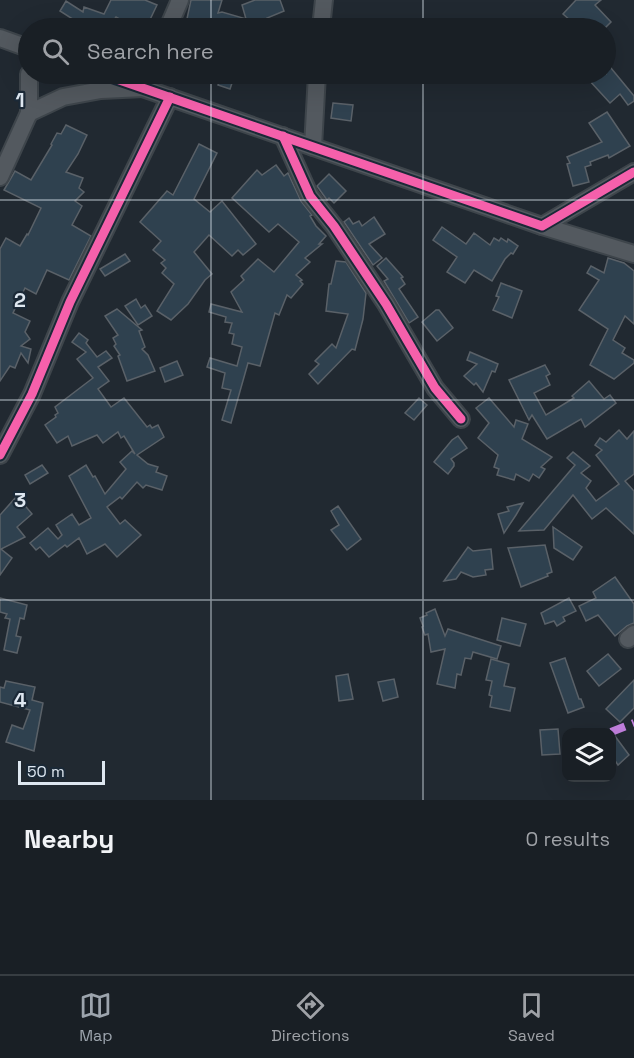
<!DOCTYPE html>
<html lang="en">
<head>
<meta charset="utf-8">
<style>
	body { margin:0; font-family:"Space Grotesk",sans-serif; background:#262c32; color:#f1f3f6 }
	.controls { position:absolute; right:18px; bottom:18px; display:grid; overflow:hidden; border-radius:12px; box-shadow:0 6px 24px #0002 }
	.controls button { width:54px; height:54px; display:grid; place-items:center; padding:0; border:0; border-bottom:2px solid #373d42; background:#191f25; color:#f1f3f6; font:30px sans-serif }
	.scale { position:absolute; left:18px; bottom:15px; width:87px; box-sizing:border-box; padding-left:6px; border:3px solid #dee7f0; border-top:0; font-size:16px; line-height:21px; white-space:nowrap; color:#dee7f0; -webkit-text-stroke:4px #1b2937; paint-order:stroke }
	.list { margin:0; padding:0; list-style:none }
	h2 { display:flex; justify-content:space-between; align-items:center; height:78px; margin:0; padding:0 24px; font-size:26px }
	h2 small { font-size:20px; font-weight:400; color:#9fa2a7 }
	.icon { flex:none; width:33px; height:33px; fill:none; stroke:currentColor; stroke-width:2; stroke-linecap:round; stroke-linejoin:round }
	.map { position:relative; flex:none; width:634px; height:800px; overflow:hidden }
	.search { position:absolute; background:#191f25; box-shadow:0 6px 24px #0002; left:18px; right:18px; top:18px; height:66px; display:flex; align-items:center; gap:15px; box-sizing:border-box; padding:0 21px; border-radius:33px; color:#9fa2a7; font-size:22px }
	.sheet { height:174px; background:#191f25 }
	nav { display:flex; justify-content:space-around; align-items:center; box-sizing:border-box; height:84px; border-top:2px solid #373d42; background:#191f25; font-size:16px; color:#9fa2a7 }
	nav a { display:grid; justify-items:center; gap:3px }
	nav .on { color:#9ca4ad }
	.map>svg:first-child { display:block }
</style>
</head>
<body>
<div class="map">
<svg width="634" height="800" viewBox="0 0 634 800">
	<rect width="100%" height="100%" fill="#212931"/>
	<!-- building -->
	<g fill="#2f414f" stroke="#5a6168" stroke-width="1.5">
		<polygon points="111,0 145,0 157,5 146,28 130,28 131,25 116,17 108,28 77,28 79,23 60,11 66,1 83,12 84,7 104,14"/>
		<polygon points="191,0 222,0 218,13 222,12 246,19 242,5 255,0 280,0 284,11 267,18 273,28 185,28"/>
		<polygon points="576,0 601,0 595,5 611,22 605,28 579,28 563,14"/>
		<polygon points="606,62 634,96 634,101 628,105 620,94 610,103 589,80 597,74 606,74"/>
		<polygon points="221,74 235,74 230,89 218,85"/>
		<polygon points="333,103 353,105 351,121 331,118"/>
		<polygon points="607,112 630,146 609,158 608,155 590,162 591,165 585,167 589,182 573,186 567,164 570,163 567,157 602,142 589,123"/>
		<polygon points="66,125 87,135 78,154 66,172 83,178 79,188 84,192 75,201 82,206 72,225 91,236 69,280 47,270 36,294 25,288 13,313 30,321 25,332 30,339 21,346 31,349 28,363 21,353 15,368 10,366 0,381 0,249 6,238 20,246 27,234 28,235 41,208 4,190 15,171 31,180 52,145 51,144 57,133 61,134"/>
		<polygon points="199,144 217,153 194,199 210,212 222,201 256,244 243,255 238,250 232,256 209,235 194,252 212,274 205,280 188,304 171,320 157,311 174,284 162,273 166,268 161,263 165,260 153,250 161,241 140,222 167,191 173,195"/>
		<polygon points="276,165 284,176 288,173 301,201 312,215 310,216 316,226 326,236 319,244 322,244 305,258 310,262 296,275 302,280 300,281 303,284 291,298 287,295 279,315 275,313 260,366 248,363 231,423 222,420 231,390 222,388 225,373 207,367 210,358 237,366 242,347 232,344 234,334 229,333 232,323 225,322 226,317 209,312 211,304 242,312 231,292 244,280 241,276 258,259 274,272 299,242 278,224 269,232 232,198 257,170 262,175"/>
		<polygon points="329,174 346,191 334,203 329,198 327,200 317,186"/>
		<polygon points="374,217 385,234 369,244 382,258 373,265 344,222 349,218 353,224 359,221 362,226"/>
		<polygon points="442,227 466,244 474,233 490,245 494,238 499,241 501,238 507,242 508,239 518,246 513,254 511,253 505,259 492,281 474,270 465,283 447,272 457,257 433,240"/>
		<polygon points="125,254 130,261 105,276 100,269"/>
		<polygon points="386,258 403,277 401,278 405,284 399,289 418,317 409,323 384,281 388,279 377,266"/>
		<polygon points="608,258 624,263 634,271 634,324 625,316 613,340 625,348 622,353 634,360 634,363 614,379 590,365 608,329 579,310 599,280 587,273 591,266 604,273"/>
		<polygon points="336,261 346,262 366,293 363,319 355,350 352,349 318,384 309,374 319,364 315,361 332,344 336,348 348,314 326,311 329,284 331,284"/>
		<polygon points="501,283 522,291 512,318 493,310 499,297 496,296"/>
		<polygon points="136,299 141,308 145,305 152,316 138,325 125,306"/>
		<polygon points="117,309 142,330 139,331 145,347 142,349 148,355 155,371 127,381 118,356 120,355 114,346 116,344 113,338 118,335 105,316"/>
		<polygon points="436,310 439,310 453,328 437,341 422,322"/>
		<polygon points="79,333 88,340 86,343 97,357 106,351 112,358 98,367 109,381 98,389 111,407 124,398 147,427 150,425 152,428 158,425 164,437 137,455 148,464 158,467 156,472 167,476 162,490 146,485 143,488 137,482 122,499 120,497 107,507 120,524 125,520 141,535 117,557 105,544 87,554 79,538 67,547 65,545 49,557 40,547 36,550 30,543 48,528 58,539 62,535 56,525 72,514 79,525 91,518 69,476 86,465 93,477 95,476 105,494 126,469 120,462 132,451 135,454 124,436 121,438 118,432 103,443 97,435 72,446 68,436 57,443 45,425 56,417 55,415 58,413 55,407 93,378 77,359 86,352 72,342"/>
		<polygon points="470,352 498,364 495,372 492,371 483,392 476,383 474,385 464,376 477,364 467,360"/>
		<polygon points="177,361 183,375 165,382 160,368"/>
		<polygon points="545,365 550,374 546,376 550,385 534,393 546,415 574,398 572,396 589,381 604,399 610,395 616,403 585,427 581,419 547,439 532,415 529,420 509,380"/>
		<polygon points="419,398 427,405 414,420 405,413"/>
		<polygon points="489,398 514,427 516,420 528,424 522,439 552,457 541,467 545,469 539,478 533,474 529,481 516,474 514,480 497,475 499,469 494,467 498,455 478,438 489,423 476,408"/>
		<polygon points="619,430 627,439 634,431 634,474 625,481 634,491 634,534 606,508 592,519 573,495 544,530 519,531 575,465 567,458 573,452 590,466 581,473 591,481 586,488 596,501 619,484 596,455 602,450 595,445 600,438 606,442"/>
		<polygon points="458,436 467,448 451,459 454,463 454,466 448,474 434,462 452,440"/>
		<polygon points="42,465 48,473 30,484 25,475"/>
		<polygon points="17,496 32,514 17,527 25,537 1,549 12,558 0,575 0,515"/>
		<polygon points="523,503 516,515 504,533 498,514 509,511 507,507"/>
		<polygon points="338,506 361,539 347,550 331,530 339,525 331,511"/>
		<polygon points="553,527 582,547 573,560 554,548"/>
		<polygon points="545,545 552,572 547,574 548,576 521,587 508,548"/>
		<polygon points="468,547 473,551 491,549 493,569 485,570 486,575 473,577 461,572 456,579 444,581"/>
		<polygon points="615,577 634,604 634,623 627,626 615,636 598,615 586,621 579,606 596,598 593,592"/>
		<polygon points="0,598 27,605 24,619 20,618 16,636 21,637 17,653 4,650 10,619 5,618 7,614 0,612"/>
		<polygon points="569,598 576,611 563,617 565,621 557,626 554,621 545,624 541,613"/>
		<polygon points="435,609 445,636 448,629 501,646 497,659 473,652 471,659 465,658 461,675 457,674 455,688 437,684 445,649 431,652 428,634 425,635 422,627 423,626 420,618 427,615 426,613"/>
		<polygon points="502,618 526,624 520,646 497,640"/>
		<polygon points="608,654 621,669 599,686 587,671"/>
		<polygon points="565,658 579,699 581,699 584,707 568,713 550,663"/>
		<polygon points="491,659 509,664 504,686 515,688 510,711 490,707 492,696 489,695 492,681 486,680"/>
		<polygon points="348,674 353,699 339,701 336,676"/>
		<polygon points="394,679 398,697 383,701 378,682"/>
		<polygon points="634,680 634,708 620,722 606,709"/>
		<polygon points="6,681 35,687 32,700 43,703 34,751 6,742 12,725 23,729 30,710 0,702 0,687 4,688"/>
		<polygon points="558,729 560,754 542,755 540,730"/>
		<polygon points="612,732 629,755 618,765 612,756"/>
	</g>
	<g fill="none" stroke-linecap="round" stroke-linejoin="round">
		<!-- minor casing -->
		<g stroke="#3e454b" stroke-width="20">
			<g id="minor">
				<polyline points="168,28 180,0"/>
				<polyline points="321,28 324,0"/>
				<polyline points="0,38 28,48"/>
				<polyline points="102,74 542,226 634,172"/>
				<polyline points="29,113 63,97 101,90 144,88 149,74"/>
				<polyline points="283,136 310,196 334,226 386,304 435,388 461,419"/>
				<polyline points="313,147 317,74"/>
				<polyline points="0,177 29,113 29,74"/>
				<polyline points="542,226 634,254"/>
				<polyline points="0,455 32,394 70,302 170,97"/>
				<polyline points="628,639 634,634"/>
			</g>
		</g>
		<!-- minor -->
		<use href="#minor" stroke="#53595f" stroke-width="16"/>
		<!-- quiet -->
		<polyline stroke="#c07fdc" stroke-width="8" stroke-dasharray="15 8" stroke-linecap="butt" points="611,732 634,723"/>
		<!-- cycleway casing -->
		<g stroke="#1b2937" stroke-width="13">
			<g id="cycleway">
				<polyline points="102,74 542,226 634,172"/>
				<polyline points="283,136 310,196 334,226 386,304 435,388 461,419"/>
				<polyline points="0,455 32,394 70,302 170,97"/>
			</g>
		</g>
		<!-- cycleway -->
		<use href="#cycleway" stroke="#f560ab" stroke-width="9"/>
	</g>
	<!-- grid -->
	<path fill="none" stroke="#dee7f0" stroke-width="1.5" stroke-opacity="0.55" d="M 211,0 L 211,28M 423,0 L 423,28M 211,74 L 211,800M 423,74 L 423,800M 0,200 L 634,200M 0,400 L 634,400M 0,600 L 634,600"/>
	<g font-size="20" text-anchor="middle" font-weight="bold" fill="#dee7f0" stroke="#1b2937" stroke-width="4.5" stroke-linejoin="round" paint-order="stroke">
		<text x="20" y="107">1</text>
		<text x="20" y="307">2</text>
		<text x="20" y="507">3</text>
		<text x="20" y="707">4</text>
	</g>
</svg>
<div class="controls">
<button><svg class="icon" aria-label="layers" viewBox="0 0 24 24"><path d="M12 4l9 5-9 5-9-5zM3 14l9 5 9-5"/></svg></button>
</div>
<div class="scale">50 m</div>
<div class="search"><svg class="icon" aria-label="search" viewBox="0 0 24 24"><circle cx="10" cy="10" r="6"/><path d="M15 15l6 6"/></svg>Search here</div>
</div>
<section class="sheet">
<h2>Nearby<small>0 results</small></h2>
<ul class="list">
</ul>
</section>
<nav>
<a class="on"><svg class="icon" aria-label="map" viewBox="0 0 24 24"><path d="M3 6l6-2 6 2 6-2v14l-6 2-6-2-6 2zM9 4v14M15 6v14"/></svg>Map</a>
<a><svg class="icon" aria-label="directions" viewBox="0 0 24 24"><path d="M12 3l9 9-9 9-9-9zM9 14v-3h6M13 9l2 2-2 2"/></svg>Directions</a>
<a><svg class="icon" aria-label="saved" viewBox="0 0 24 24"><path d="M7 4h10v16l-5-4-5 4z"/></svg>Saved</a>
</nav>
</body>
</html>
